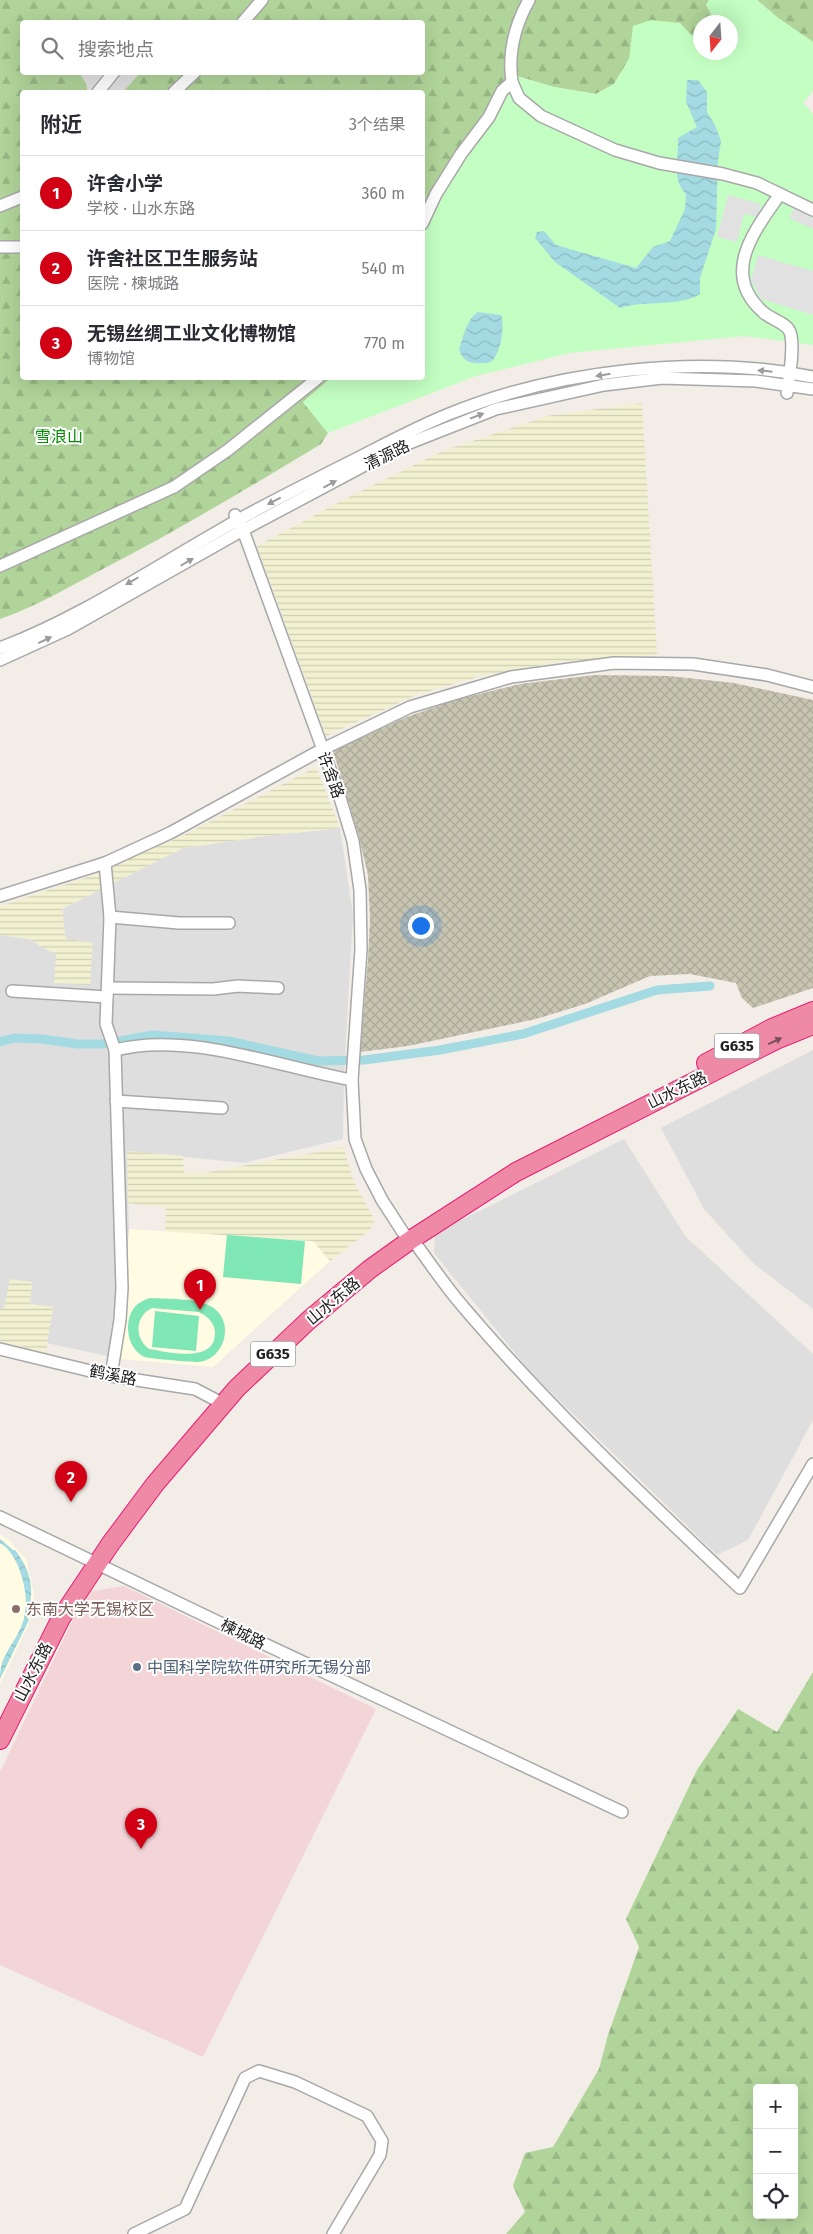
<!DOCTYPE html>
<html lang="zh">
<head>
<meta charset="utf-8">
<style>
	body { margin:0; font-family:"Fira Sans","Noto Sans SC",sans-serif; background:#f7f7f7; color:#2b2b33 }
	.controls { position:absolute; right:15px; bottom:15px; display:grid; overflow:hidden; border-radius:5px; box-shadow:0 5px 20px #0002 }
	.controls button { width:45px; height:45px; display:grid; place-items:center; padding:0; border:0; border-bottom:1px solid #e1e1e2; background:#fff; color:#2b2b33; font:25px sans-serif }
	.compass { position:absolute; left:693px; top:15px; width:45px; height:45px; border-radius:50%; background:#fff; box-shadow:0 5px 20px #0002; rotate:197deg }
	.you { position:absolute; left:420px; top:925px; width:18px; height:18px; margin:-12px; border:4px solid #fff; border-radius:50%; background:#1a73e8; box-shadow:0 0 0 8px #1a73e833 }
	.badge { display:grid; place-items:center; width:32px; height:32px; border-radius:50%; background:#d20014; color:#fff; font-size:16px; font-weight:700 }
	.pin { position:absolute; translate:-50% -41px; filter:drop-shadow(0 1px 2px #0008) }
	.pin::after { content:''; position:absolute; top:26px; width:18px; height:15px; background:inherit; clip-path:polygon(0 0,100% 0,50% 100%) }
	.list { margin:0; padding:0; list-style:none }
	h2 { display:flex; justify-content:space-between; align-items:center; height:65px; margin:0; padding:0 20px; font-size:21px }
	h2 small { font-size:16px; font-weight:400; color:#7c7c81 }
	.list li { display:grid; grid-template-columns:32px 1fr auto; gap:15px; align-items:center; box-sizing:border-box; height:75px; padding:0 20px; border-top:1px solid #e1e1e2 }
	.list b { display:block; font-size:19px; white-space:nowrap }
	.list p { margin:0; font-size:16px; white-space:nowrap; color:#7c7c81 }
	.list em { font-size:16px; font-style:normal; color:#7c7c81 }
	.icon { flex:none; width:28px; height:28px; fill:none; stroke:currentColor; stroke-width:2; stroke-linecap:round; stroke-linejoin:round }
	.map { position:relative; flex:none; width:813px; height:2234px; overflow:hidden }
	.search { position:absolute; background:#fff; box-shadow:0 5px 20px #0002; left:20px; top:20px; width:405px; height:55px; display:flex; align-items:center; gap:12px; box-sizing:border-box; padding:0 18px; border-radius:5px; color:#7c7c81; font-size:19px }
	.panel { position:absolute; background:#fff; box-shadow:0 5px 20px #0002; left:20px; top:90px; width:405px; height:290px; border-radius:5px }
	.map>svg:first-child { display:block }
</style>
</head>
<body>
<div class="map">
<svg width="813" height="2234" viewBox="0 0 813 2234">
	<defs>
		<pattern id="construction-cross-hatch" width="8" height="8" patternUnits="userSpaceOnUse" patternTransform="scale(1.25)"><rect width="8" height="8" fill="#c7c5b1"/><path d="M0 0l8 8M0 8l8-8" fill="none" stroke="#aba998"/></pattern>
		<pattern id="farmland-rules" width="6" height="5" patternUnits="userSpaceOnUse" patternTransform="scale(1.25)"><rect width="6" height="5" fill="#f1f1d1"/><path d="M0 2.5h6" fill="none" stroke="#ceceb3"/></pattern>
		<pattern id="forest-firs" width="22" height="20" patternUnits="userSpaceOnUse" patternTransform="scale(1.25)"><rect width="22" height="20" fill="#b0d499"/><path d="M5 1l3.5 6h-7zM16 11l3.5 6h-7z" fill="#97b684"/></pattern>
		<pattern id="water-waves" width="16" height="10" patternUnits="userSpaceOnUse" patternTransform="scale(1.25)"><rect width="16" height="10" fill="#a4dae2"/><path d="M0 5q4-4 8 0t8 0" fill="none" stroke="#8dbbc2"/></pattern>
	</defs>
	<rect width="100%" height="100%" fill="#f2ede7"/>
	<!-- residential -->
	<g fill="#dfdede">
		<polygon points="340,828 353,914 344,1074 343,1139 244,1163 127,1151 129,1229 121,1359 47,1343 53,1308 30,1304 32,1282 4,1309 0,1309 0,935 29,939 56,955 66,939 62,909 183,848 266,836"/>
		<polygon points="813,1050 813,1309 753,1263 704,1209 661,1128"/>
		<polygon points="624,1139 686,1237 813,1354 813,1420 748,1540 717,1555 531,1373 434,1253 435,1233"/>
	</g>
	<!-- commercial -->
	<polygon fill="#f3d5d7" points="124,1586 376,1709 203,2057 0,1965 0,1772 86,1592"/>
	<!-- education -->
	<g fill="#fffce3">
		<polygon points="129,1229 313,1241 330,1261 213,1367 121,1359"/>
		<polygon points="0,1535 8,1539 26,1559 34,1593 29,1624 0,1684"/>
	</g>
	<!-- construction -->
	<polygon fill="url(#construction-cross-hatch)" points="595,675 669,676 734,683 813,700 813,988 753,1008 742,998 736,983 690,974 650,976 585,1004 536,1019 408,1046 360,1052 368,959 370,920 368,875 358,833 333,751 404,718 455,700 520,684"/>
	<!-- farmland -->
	<g fill="url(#farmland-rules)">
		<polygon points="642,403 657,655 558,662 481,676 416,695 326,736 257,546 347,498 443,451 547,416"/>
		<polygon points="316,767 340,828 266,836 183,848 62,909 66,939 93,943 90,985 54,983 56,955 29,939 0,935 0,906 88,877 184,835"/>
		<polygon points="343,1147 354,1182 375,1221 369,1231 330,1261 313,1241 165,1231 166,1207 128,1203 127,1151 183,1156 184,1173 204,1173"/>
		<polygon points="10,1279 32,1282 30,1304 53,1307 47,1343 47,1353 0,1341 0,1309 4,1308"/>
	</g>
	<!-- forest -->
	<g fill="url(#forest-firs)" fill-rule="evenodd">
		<path d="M 0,0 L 709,0 L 706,5 L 716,22 L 700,22 L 700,44 L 629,59 L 614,84 L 596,94 L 554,87 L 517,76 L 423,211 L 422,92 L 22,92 L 22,378 L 331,378 L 303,402 L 328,433 L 321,444 C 248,488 175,532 99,571 C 67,588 35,607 0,619 ZM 22,22 L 422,22 L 422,72 L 22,72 Z"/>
		<polygon points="757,0 813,0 813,42 778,18"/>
		<path d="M 813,1672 L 813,2234 L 506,2234 L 525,2212 L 513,2186 L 525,2153 L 553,2147 L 599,2069 L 608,2035 L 639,1947 L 626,1919 L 697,1770 L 738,1709 L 777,1732 ZM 757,2088 L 794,2088 L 794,2215 L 757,2215 Z"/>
	</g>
	<!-- park -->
	<polygon fill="#c3fec2" points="709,0 757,0 778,18 813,42 813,91 803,103 813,114 813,345 744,336 570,353 476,376 328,433 303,402 331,378 422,378 423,211 464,142 501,86 516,76 554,87 596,94 614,84 629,59 633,26 651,20 680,23 700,44 700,52 730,52 730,22 716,22 706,5"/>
	<!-- pitch -->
	<g fill="#7fe6b5" fill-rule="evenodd">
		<polygon points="227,1235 305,1241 301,1284 223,1277"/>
		<path d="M 150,1298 C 167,1299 196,1298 210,1306 C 236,1319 226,1360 198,1362 C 189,1362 153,1359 145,1357 C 128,1350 124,1325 132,1311 C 136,1304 143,1300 150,1298 ZM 152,1308 L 199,1312 C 207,1316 215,1323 215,1333 C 215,1364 168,1352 149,1349 C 134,1338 135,1316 152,1308 Z"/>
		<polygon points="155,1311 199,1316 196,1351 152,1347"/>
	</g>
	<!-- parking -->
	<g fill="#e1e1e1">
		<polygon points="80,73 140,73 123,92 87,92 87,86"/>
		<polygon points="728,195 761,204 758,217 744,214 737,242 717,237"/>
		<polygon points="794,208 813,218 813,229 789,218"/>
		<polygon points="758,255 813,271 813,315 761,299 751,280"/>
	</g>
	<!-- water -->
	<g fill="url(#water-waves)">
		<path d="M 687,80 L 698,80 L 707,92 L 707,112 L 715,125 L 721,141 L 718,160 L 716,229 L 700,278 L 700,294 C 680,307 644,300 620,308 L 555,262 L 535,238 L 537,232 L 544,231 L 556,245 L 636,268 L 653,247 L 670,241 L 685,209 L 686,194 C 671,179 679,158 678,138 L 697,127 L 686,102 Z"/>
		<path d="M 478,312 L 501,315 C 505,326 501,351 493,360 C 490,363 487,363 483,363 C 470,364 464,362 459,350 C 463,337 467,319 478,312 Z"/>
		<path d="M 0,1539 L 13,1550 L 15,1550 C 32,1572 35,1591 27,1617 L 29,1620 L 0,1679 C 0,1655 12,1648 21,1627 C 29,1609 26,1589 20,1571 C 16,1560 10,1549 0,1543 Z"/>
	</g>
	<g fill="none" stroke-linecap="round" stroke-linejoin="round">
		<!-- canal -->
		<polyline stroke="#a4dae2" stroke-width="9" points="0,1042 14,1038 42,1039 77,1044 103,1044 153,1035 229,1041 318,1061 364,1060 440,1050 523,1034 657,990 710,986"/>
		<!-- minor casing -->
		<g stroke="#a8a8a8" stroke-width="14">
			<g id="minor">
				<polyline points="243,22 262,0"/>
				<path d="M 512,82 C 508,54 515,25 529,0"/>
				<polyline points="98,92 114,72"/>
				<polyline points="174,92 195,72"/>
				<path d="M 780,194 C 756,229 719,273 763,312 C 771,320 786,322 790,332 C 795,346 789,378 787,393"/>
				<polyline points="0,206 22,197"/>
				<polyline points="422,224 436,194 461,154 489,117 502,91 512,82 519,98 541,116 615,150 659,163 723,174 757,183 813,210"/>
				<polyline points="0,247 22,247"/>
				<path d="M 235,515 L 243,530 L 338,791 L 353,841 L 360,890 L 361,949 L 352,1080 L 355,1139 L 366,1169 L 382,1200 L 404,1234 L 412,1239 C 428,1260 443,1283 460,1303 C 546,1405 643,1496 740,1588 L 813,1464"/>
				<polyline points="0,566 174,487 228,450 318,378"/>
				<path d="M 0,648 C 77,619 147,572 217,532 C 259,507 303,486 346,464 C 380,447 414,428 449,414 C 557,370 698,354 813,377"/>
				<polyline points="0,660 68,629 243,530 397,448 496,409 604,385 662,378 756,381 813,389"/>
				<polyline points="105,863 110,917 106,1024 115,1050 122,1288 120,1320 111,1376"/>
				<polyline points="0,896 105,863 170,833 321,750 410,707 511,677 614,663 693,664 767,675 813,687"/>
				<polyline points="110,917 179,923 229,923"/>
				<polyline points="108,988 213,989 238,986 278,988"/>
				<polyline points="12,991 107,997"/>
				<path d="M 115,1050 C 189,1031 278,1067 352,1080"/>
				<polyline points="116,1101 222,1108"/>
				<polyline points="0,1349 111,1376 195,1389 216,1400 222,1407"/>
				<polyline points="0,1517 239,1632 622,1812"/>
				<polyline points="134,2234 185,2209 245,2078 259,2071 295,2082 367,2116 382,2141 380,2155 333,2234"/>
			</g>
		</g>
		<!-- highway casing -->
		<g stroke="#e91b75" stroke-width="20">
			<g id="highway">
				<polyline points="706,1063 772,1028 813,1011"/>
				<polyline points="0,1740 61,1618 111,1543 155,1484 237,1388 309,1320 370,1269 412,1239 516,1172 776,1040 813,1025"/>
			</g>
		</g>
		<!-- minor -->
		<use href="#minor" stroke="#fff" stroke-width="11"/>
		<!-- highway -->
		<use href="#highway" stroke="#ee89a6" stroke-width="18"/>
	</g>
	<!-- one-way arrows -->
	<defs><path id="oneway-solid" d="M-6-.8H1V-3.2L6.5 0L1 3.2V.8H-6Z" transform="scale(1.25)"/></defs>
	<g fill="#9b9b9b">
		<use href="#oneway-solid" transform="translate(765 371) rotate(-174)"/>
		<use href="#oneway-solid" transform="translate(603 375) rotate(171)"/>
		<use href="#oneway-solid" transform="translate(477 416) rotate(-21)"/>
		<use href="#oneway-solid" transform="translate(330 484) rotate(-28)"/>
		<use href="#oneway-solid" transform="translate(274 501) rotate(153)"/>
		<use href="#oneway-solid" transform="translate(187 562) rotate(-30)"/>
		<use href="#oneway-solid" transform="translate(132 581) rotate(150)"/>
		<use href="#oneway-solid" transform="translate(45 640) rotate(-25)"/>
	</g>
	<use fill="#7d505d" href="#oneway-solid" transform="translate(775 1041) rotate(-25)"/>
	<!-- markers -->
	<circle fill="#8d6e63" stroke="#fff" stroke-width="2" cx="16" cy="1609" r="5"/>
	<circle fill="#5c6f8a" stroke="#fff" stroke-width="2" cx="137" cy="1667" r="5"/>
	<g text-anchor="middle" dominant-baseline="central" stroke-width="4" stroke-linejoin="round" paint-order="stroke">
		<!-- shield labels -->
		<g fill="#fff" stroke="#646464" stroke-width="1">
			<rect x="714.5" y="1033.5" width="45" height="25" rx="4"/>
			<rect x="250.5" y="1341.5" width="45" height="25" rx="4"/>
		</g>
		<g font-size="15" font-weight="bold" fill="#212121">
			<text x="737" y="1046">G635</text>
			<text x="273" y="1354">G635</text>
		</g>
		<!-- park labels -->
		<g font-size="16" fill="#048a03" stroke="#fff">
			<text x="59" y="436">雪浪山</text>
		</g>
		<!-- street labels -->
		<g font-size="16" fill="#212121" stroke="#fff">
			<text transform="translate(387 455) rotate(-26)">清源路</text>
			<text transform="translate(331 775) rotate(70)">许舍路</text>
			<text transform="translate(677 1090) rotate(-26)">山水东路</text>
			<text transform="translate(333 1301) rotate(-40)">山水东路</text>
			<text transform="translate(113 1375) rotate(11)">鹤溪路</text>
			<text transform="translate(243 1634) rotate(26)">楝城路</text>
			<text transform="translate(33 1672) rotate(-63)">山水东路</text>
		</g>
		<!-- education labels -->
		<g font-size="16" fill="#785e54" stroke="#fff" text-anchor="start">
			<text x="26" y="1609">东南大学无锡校区</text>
		</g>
		<!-- service labels -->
		<g font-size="16" fill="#4e5e75" stroke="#fff" text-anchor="start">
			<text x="147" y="1667">中国科学院软件研究所无锡分部</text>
		</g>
	</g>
</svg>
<div class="controls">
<button>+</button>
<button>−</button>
<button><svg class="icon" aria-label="locate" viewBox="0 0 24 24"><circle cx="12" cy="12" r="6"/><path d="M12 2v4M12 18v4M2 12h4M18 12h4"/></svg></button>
</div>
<svg class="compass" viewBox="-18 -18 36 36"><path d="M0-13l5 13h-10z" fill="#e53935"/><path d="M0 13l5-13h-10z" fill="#7c7c81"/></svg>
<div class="you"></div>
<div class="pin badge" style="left:200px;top:1310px">1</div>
<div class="pin badge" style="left:71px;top:1502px">2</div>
<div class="pin badge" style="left:141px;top:1849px">3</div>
<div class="search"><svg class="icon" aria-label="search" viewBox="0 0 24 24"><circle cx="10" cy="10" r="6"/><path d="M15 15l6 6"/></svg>搜索地点</div>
<section class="panel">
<h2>附近<small>3个结果</small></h2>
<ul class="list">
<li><span class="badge">1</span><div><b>许舍小学</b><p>学校 · 山水东路</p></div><em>360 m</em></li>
<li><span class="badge">2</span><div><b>许舍社区卫生服务站</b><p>医院 · 楝城路</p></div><em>540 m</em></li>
<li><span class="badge">3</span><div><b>无锡丝绸工业文化博物馆</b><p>博物馆</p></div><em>770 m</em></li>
</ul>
</section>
</div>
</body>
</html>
